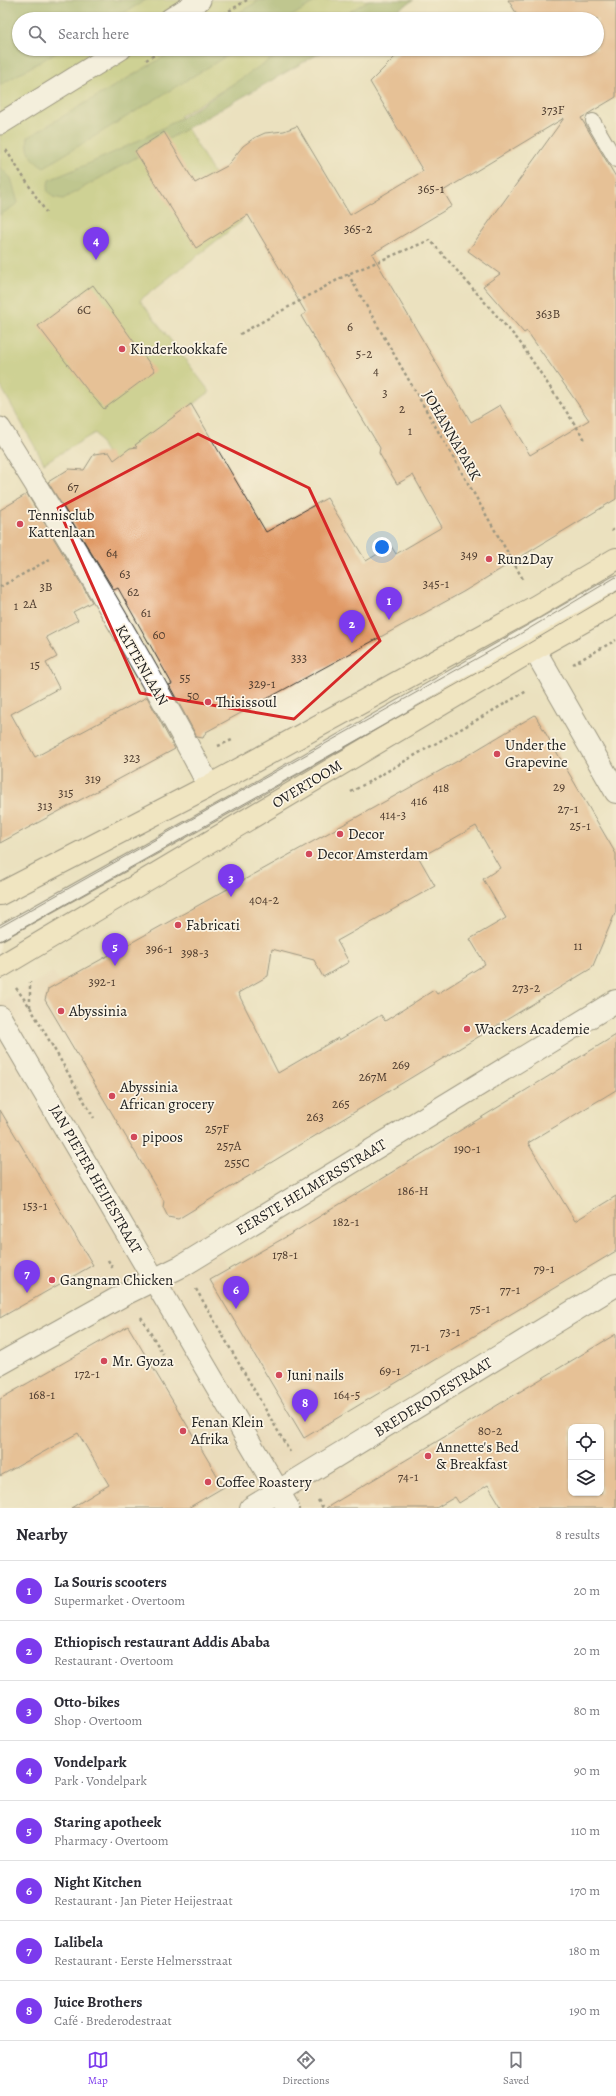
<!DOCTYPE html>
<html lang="en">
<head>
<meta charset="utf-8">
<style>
	body { margin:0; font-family:Alegreya,serif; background:#f7f7f7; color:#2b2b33 }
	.controls { position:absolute; right:12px; bottom:12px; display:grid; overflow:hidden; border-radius:8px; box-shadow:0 1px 3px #0004 }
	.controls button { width:36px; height:36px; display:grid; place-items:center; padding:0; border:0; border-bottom:1px solid #e1e1e2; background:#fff; color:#2b2b33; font:20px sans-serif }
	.you { position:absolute; left:382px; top:547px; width:14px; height:14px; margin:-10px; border:3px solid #fff; border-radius:50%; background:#1a73e8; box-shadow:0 0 0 6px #1a73e833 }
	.badge { display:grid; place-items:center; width:26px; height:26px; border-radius:50%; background:#7c3aed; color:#fff; font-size:13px; font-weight:700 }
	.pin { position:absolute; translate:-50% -33px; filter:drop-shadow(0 1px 2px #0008) }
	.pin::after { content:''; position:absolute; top:21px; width:14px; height:12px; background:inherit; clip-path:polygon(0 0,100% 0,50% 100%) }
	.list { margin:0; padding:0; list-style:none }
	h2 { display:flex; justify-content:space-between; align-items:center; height:52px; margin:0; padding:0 16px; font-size:17px }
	h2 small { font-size:13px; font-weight:400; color:#7c7c81 }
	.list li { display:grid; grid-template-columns:26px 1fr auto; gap:12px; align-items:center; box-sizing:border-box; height:60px; padding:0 16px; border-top:1px solid #e1e1e2 }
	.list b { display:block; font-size:15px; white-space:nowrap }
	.list p { margin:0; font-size:13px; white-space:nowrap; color:#7c7c81 }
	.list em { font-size:13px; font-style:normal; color:#7c7c81 }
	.icon { flex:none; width:22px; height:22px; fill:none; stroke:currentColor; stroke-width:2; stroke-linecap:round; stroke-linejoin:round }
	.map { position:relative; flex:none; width:616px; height:1508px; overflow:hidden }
	.search { position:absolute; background:#fff; box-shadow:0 1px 3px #0004; left:12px; right:12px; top:12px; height:44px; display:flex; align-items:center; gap:10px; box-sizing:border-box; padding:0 14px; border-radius:22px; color:#7c7c81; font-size:15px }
	.sheet { height:532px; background:#fff }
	nav { display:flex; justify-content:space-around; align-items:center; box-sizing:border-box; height:56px; border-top:1px solid #e1e1e2; background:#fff; font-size:11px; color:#7c7c81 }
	nav a { display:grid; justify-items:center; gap:2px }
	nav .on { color:#7c3aed }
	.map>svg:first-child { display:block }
</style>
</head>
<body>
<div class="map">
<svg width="616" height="1508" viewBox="0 0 616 1508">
	<rect width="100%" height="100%" fill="#fcf5e5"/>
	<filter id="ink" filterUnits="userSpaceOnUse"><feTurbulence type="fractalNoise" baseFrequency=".025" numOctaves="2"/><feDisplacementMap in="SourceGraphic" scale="8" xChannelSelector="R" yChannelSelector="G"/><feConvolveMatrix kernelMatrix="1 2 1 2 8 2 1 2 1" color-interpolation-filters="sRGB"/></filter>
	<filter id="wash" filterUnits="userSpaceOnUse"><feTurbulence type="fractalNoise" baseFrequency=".012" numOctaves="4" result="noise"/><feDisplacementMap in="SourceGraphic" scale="16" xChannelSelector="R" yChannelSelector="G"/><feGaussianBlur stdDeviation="0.9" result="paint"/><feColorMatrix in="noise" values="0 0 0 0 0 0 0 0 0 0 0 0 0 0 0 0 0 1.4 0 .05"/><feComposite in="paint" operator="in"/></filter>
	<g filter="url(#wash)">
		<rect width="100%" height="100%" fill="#ebe1bf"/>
		<!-- built -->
		<polygon fill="#e8d4b7" points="53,972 371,1508 214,1508 0,1142 0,1003"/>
		<!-- green -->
		<polygon fill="#acbc5f" stroke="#646c3e" points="0,0 374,0 341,19 19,19 19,49 291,49 180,116 242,221 140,300 210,392 112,462 95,433 44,463 0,385"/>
		<!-- forest -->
		<g fill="#89a456" stroke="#526039">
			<polygon points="0,0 146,0 113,19 19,19 19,49 62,49 0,85"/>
			<polygon points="260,0 318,0 287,19 228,19"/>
			<polygon points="369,0 414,0 381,19 337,19"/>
			<path d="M 177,49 L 238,49 L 44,167 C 31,159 26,152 28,137 Z"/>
			<path d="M 287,49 L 327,49 L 63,199 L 53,197 L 47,190 L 49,180 C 94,162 137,143 179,119 C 216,97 250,71 287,49 Z"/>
			<polygon points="0,167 11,178 18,203 0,215"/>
		</g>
		<g id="blocks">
			<!-- building -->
			<g fill="#e09965" fill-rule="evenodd">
				<path d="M 508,0 L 616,0 L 616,97 L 581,118 L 616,177 L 616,499 L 463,592 L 206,732 L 203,738 L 197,737 L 169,685 L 172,684 L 118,588 L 114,590 L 48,482 L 69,469 L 84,470 L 94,454 L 109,452 L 114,460 L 130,448 L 137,447 L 135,445 L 191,404 L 266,532 L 327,498 L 366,561 L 391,546 L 396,554 L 442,527 L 413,475 L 397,484 L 379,453 L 380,448 L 301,316 L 306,313 L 248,215 L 196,248 L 135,151 L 164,132 L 195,183 L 227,166 L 243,146 L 254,138 L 265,133 L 284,131 L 297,126 L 350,215 L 423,171 L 370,82 L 403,49 L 597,49 L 597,19 L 520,19 ZM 564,118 L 468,251 L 500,274 L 483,286 L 524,333 L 527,331 L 589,420 L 530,455 L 500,405 L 471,422 L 372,254 L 452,206 L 443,191 Z"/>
				<polygon points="93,285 155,371 104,409 88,391 38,326"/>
				<polygon points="27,494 92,602 73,612 78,620 46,637 57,657 46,663 59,688 11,714 35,757 147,697 175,749 0,843 0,510"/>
				<path d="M 535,715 L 616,854 L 616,911 L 592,968 L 178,1219 L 168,1217 L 163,1207 L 164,1201 L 45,1000 L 48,989 L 463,758 ZM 476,826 L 500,868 L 483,879 L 506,918 L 470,939 L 485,964 L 437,994 L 434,990 L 385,1021 L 381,1015 L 339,1040 L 338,1038 L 278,1073 L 238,993 L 268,976 L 272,949 L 314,960 L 323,977 L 349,962 L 337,941 L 435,886 L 419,858 Z"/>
				<polygon points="616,1035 616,1090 528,1143 575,1221 616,1196 616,1251 304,1438 210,1280 291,1234"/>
				<polygon points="0,1110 93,1265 0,1318"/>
				<polygon points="128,1326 224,1487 188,1508 71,1508 109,1485 78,1433 0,1476 0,1399"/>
				<path d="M 616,1334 L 616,1508 L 502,1508 L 488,1485 L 459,1503 L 455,1497 L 436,1508 L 326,1508 ZM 571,1427 L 601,1427 L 601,1493 L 571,1493 Z"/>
			</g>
		</g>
	</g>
	<g filter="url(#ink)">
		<use href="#blocks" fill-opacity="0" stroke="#3b3a34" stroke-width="1"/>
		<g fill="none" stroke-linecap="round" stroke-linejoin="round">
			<!-- service casing -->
			<g stroke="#3b3a34" stroke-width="16">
				<g id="service">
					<polyline points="593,121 616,160"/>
					<polyline points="0,933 233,803 616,583"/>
				</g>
			</g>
			<!-- pedestrian casing -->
			<g stroke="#3b3a34" stroke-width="23">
				<g id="pedestrian">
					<polyline points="170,19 200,0"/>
					<polyline points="0,124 121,49"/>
					<polyline points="0,428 38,489"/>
				</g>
			</g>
			<!-- minor casing -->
			<g stroke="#3b3a34" stroke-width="24">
				<g id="minor">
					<path d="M 38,489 C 98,586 157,685 209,786"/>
					<polyline points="534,649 616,792"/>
					<polyline points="0,1364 127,1293 182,1266 616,1001"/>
					<polyline points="251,1508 616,1285"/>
				</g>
			</g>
			<!-- tertiary casing -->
			<g stroke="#3b3a34" stroke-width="24">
				<polyline id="tertiary" points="0,1017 288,1508"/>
			</g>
			<!-- secondary casing -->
			<g stroke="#3b3a34" stroke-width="24">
				<g id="secondary">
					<polyline points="0,894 209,786 535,607 616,559"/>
					<polyline points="0,967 534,649 616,603"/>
				</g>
			</g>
			<!-- path -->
			<g stroke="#3b3a34" stroke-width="2.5" stroke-dasharray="3 3" stroke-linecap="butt">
				<polyline points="224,14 247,0"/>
				<polyline points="146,60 165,49"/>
				<polyline points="6,150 46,212"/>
				<polyline points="348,274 524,581"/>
				<polyline points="240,334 348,274 430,240 519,341 586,441"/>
				<polyline points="611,531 616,528"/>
				<polyline points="0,587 50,559"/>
				<polyline points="573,664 616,640"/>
				<polyline points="218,746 232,740"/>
				<polyline points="351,792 527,691"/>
				<polyline points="16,988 30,1007 94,1118"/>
				<polyline points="30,1007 30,982"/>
				<polyline points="108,1260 113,1269"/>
				<polyline points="196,1289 290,1452"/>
				<polyline points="141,1317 163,1354"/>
				<polyline points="318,1500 323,1508"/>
			</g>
			<!-- service -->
			<use href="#service" stroke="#fff" stroke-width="14"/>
			<!-- pedestrian -->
			<use href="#pedestrian" stroke="#fff" stroke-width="21"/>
			<!-- minor -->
			<use href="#minor" stroke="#fff" stroke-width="22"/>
			<!-- tertiary -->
			<use href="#tertiary" stroke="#fff" stroke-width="22"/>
			<!-- secondary -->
			<use href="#secondary" stroke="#f7e8c3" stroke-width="22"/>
			<!-- tram -->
			<g stroke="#1c1c1c" stroke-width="1">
				<polyline points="0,927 515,637 616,577"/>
				<polyline points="0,941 521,648 616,592"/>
			</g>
		</g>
	</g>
	<!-- marked area -->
	<path d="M0 0H616V1508H0ZM 198,434 L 309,488 L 380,641 L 294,719 L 140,693 L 58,508 Z" fill="#ebe1bf" fill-opacity=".55" fill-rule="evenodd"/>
	<path fill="none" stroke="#d62828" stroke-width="3" stroke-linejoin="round" d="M 198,434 L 309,488 L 380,641 L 294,719 L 140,693 L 58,508 Z"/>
	<!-- markers -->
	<g fill="#d1495b" stroke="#fcf5e5" stroke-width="1.5">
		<circle cx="122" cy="349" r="4"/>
		<circle cx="20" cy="524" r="4"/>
		<circle cx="489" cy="559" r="4"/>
		<circle cx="208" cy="702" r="4"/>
		<circle cx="497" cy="754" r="4"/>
		<circle cx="340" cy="834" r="4"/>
		<circle cx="309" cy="854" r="4"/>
		<circle cx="178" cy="925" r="4"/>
		<circle cx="61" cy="1011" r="4"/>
		<circle cx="467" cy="1029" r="4"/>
		<circle cx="112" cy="1096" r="4"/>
		<circle cx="134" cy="1137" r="4"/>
		<circle cx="52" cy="1280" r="4"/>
		<circle cx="104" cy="1361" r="4"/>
		<circle cx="279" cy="1375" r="4"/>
		<circle cx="183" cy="1431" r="4"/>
		<circle cx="428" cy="1456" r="4"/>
		<circle cx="208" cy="1482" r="4"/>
	</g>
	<g text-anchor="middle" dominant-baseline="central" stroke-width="3.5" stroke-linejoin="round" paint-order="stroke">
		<!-- number labels -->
		<g font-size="13" fill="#4d3b2e">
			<text x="553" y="109">373F</text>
			<text x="431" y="188">365-1</text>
			<text x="358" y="228">365-2</text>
			<text x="84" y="309">6C</text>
			<text x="548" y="313">363B</text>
			<text x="350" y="326">6</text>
			<text x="364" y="353">5-2</text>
			<text x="376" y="370">4</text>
			<text x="385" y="392">3</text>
			<text x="402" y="408">2</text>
			<text x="410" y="430">1</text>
			<text x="73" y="486">67</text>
			<text x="112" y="552">64</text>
			<text x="469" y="554">349</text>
			<text x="125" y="573">63</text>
			<text x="436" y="583">345-1</text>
			<text x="46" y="586">3B</text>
			<text x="133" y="591">62</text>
			<text x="30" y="603">2A</text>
			<text x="16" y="605">1</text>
			<text x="146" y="612">61</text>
			<text x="159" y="634">60</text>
			<text x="299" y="657">333</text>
			<text x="35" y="664">15</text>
			<text x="185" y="677">55</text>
			<text x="262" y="683">329-1</text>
			<text x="193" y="695">50</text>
			<text x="132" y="757">323</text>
			<text x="93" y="778">319</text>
			<text x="559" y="786">29</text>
			<text x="441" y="787">418</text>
			<text x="66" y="792">315</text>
			<text x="419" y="800">416</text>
			<text x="45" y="805">313</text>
			<text x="568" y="808">27-1</text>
			<text x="393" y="814">414-3</text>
			<text x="580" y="825">25-1</text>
			<text x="264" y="899">404-2</text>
			<text x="578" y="945">11</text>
			<text x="159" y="948">396-1</text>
			<text x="195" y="952">398-3</text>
			<text x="102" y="981">392-1</text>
			<text x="526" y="987">273-2</text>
			<text x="401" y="1064">269</text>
			<text x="373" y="1076">267M</text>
			<text x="341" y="1103">265</text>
			<text x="315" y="1116">263</text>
			<text x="217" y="1128">257F</text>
			<text x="229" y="1145">257A</text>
			<text x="467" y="1148">190-1</text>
			<text x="237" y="1162">255C</text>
			<text x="413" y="1190">186-H</text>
			<text x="35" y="1205">153-1</text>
			<text x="346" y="1221">182-1</text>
			<text x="285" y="1254">178-1</text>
			<text x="544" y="1268">79-1</text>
			<text x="510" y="1289">77-1</text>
			<text x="480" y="1308">75-1</text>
			<text x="450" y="1331">73-1</text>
			<text x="420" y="1346">71-1</text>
			<text x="390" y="1370">69-1</text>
			<text x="87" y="1373">172-1</text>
			<text x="42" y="1394">168-1</text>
			<text x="347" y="1394">164-5</text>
			<text x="490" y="1430">80-2</text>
			<text x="408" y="1476">74-1</text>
		</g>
		<!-- poi labels -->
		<g font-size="15" fill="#1c1c1c" stroke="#fcf5e5" text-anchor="start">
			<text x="130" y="349">Kinderkookkafe</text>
			<text x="28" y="515">Tennisclub<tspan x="28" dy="17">Kattenlaan</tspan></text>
			<text x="497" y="559">Run2Day</text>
			<text x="216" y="702">Thisissoul</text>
			<text x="505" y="745">Under the<tspan x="505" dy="17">Grapevine</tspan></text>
			<text x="348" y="834">Decor</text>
			<text x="317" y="854">Decor Amsterdam</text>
			<text x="186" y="925">Fabricati</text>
			<text x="69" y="1011">Abyssinia</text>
			<text x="475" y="1029">Wackers Academie</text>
			<text x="120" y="1087">Abyssinia<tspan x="120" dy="17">African grocery</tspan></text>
			<text x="142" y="1137">pipoos</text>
			<text x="60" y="1280">Gangnam Chicken</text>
			<text x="112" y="1361">Mr. Gyoza</text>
			<text x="287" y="1375">Juni nails</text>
			<text x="191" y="1422">Fenan Klein<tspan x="191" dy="17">Afrika</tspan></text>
			<text x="436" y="1447">Annette's Bed<tspan x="436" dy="17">&amp; Breakfast</tspan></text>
			<text x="216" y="1482">Coffee Roastery</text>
		</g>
		<!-- street labels -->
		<g font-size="15" fill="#1c1c1c" stroke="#fcf5e5">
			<text transform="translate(452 435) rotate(60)">JOHANNAPARK</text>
			<text transform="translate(142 665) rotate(60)">KATTENLAAN</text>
			<text transform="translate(307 784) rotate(-31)">OVERTOOM</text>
			<text transform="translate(96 1179) rotate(60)">JAN PIETER HEIJESTRAAT</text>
			<text transform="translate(311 1187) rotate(-31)">EERSTE HELMERSSTRAAT</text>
			<text transform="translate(433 1397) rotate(-32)">BREDERODESTRAAT</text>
		</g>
	</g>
</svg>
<div class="controls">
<button><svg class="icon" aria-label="locate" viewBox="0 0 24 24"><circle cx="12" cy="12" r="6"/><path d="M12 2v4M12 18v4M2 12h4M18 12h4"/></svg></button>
<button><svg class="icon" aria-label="layers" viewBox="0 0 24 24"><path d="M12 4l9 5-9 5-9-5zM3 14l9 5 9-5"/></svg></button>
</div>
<div class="you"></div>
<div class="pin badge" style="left:389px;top:620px">1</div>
<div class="pin badge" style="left:352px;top:643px">2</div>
<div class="pin badge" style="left:231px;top:897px">3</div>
<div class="pin badge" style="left:96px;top:260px">4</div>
<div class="pin badge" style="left:115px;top:966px">5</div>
<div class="pin badge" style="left:236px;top:1309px">6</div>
<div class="pin badge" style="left:27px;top:1293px">7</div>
<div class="pin badge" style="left:305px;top:1422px">8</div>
<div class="search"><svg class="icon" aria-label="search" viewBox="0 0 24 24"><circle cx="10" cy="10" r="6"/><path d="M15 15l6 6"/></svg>Search here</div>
</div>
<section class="sheet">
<h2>Nearby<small>8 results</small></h2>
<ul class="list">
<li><span class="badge">1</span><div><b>La Souris scooters</b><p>Supermarket · Overtoom</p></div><em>20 m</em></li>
<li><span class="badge">2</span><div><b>Ethiopisch restaurant Addis Ababa</b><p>Restaurant · Overtoom</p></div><em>20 m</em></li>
<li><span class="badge">3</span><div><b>Otto-bikes</b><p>Shop · Overtoom</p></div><em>80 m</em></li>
<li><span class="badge">4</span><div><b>Vondelpark</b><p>Park · Vondelpark</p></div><em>90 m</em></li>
<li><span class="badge">5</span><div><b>Staring apotheek</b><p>Pharmacy · Overtoom</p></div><em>110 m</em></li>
<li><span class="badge">6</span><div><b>Night Kitchen</b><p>Restaurant · Jan Pieter Heijestraat</p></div><em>170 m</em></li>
<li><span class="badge">7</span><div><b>Lalibela</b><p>Restaurant · Eerste Helmersstraat</p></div><em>180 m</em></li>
<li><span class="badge">8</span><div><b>Juice Brothers</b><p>Café · Brederodestraat</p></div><em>190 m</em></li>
</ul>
</section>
<nav>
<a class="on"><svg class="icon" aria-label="map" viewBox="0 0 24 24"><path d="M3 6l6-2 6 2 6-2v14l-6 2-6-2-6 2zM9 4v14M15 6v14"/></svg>Map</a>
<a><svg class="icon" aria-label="directions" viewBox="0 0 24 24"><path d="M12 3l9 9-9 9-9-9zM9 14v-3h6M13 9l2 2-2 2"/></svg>Directions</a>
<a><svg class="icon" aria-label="saved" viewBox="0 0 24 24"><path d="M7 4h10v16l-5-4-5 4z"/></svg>Saved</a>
</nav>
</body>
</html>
